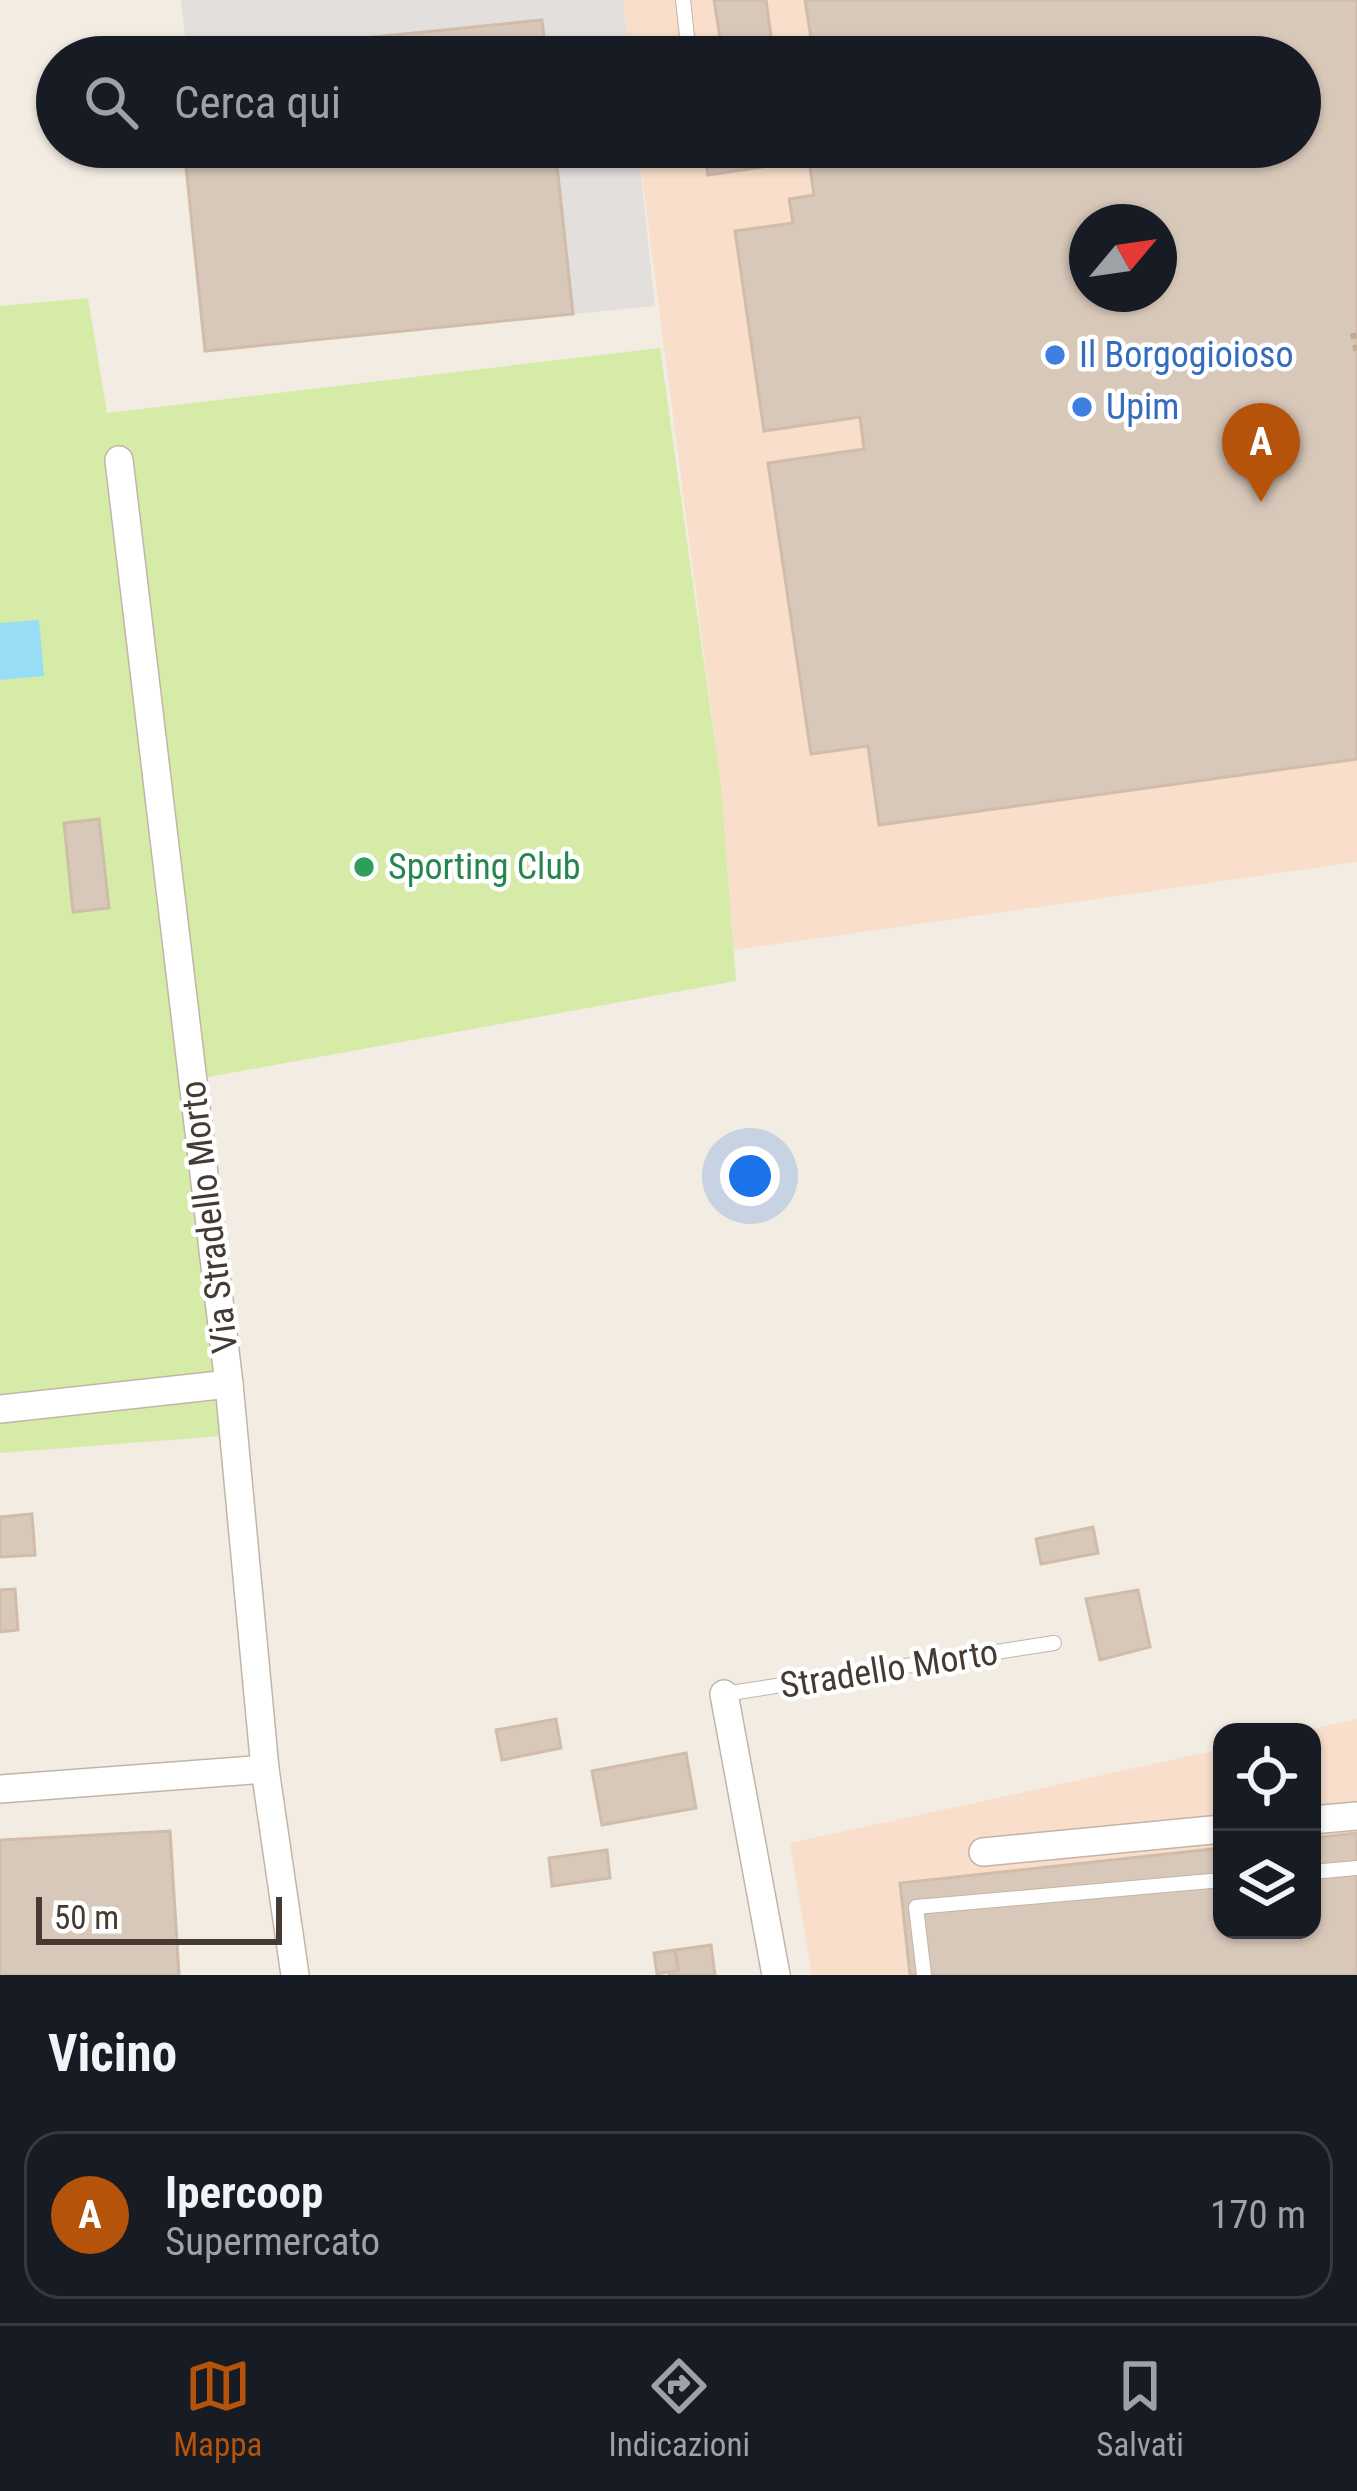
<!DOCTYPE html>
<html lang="it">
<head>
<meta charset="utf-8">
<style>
	body { margin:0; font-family:"Roboto Condensed",sans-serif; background:#20242c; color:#f1f3f6 }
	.controls { position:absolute; right:36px; bottom:36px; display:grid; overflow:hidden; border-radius:24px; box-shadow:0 3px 9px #0004 }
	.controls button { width:108px; height:108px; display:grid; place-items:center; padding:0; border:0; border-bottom:3px solid #363941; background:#171b24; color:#f1f3f6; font:60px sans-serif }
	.compass { position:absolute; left:1069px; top:204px; width:108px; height:108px; border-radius:50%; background:#171b24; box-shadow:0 3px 9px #0004; rotate:61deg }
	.scale { position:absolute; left:36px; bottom:30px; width:246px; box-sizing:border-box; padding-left:12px; border:6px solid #453b32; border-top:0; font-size:33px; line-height:42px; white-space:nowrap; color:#453b32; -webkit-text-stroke:9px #fff; paint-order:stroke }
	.you { position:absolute; left:750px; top:1176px; width:42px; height:42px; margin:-30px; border:9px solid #fff; border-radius:50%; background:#1a73e8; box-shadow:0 0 0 18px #1a73e833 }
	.badge { display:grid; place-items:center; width:78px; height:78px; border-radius:50%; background:#b45309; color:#fff; font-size:39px; font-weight:700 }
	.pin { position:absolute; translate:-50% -99px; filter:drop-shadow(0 3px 6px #0008) }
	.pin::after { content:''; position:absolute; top:63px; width:42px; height:36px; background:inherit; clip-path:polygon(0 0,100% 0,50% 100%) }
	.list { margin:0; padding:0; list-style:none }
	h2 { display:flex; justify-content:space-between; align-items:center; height:156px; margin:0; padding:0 48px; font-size:51px }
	h2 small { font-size:39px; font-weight:400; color:#9ea1a6 }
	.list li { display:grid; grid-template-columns:78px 1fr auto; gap:36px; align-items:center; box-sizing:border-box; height:168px; margin:0 24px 24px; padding:0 24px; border:3px solid #363941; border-radius:36px }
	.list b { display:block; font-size:45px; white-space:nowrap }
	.list p { margin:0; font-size:39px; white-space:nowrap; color:#9ea1a6 }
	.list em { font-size:39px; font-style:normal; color:#9ea1a6 }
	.icon { flex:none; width:66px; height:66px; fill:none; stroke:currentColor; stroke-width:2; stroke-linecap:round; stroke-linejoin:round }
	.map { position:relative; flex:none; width:1357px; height:1975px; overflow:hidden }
	.search { position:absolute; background:#171b24; box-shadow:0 3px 9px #0004; left:36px; right:36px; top:36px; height:132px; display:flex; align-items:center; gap:30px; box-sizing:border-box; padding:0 42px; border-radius:66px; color:#9ea1a6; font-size:45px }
	.sheet { height:348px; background:#171b24 }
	nav { display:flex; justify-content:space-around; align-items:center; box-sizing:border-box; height:168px; border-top:3px solid #363941; background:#171b24; font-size:33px; color:#9ea1a6 }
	nav a { display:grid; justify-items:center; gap:6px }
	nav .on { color:#b45309 }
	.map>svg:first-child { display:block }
</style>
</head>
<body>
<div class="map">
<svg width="1357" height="1975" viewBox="0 0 1357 1975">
	<rect width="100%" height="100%" fill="#f3ece2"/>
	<!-- commercial -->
	<g fill="#f8decb" fill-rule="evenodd">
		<path d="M 623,0 L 1357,0 L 1357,862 L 734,950 L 721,784 L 638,147 L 1300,147 L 1300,57 L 629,57 ZM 1087,222 L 1159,222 L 1159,294 L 1087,294 Z"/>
		<polygon points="1357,1719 1357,1975 812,1975 790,1843 1222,1749 1222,1930 1312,1930 1312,1732 1298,1732"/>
	</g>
	<!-- green -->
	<polygon fill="#d6eba7" points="88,298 107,413 660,348 721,784 736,981 203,1078 235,1435 0,1453 0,306"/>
	<!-- parking -->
	<g fill="#e3dfdc">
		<polygon points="181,0 623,0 629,57 546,57 541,20 187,56"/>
		<polygon points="555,147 638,147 655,306 573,314"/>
	</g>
	<!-- water -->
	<polygon fill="#98ddf6" points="39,620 44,676 0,680 0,623"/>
	<!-- building -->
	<g fill="#d8c8ba" stroke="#d1bcaa" stroke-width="3" fill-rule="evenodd">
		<polygon points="714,0 766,0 774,57 723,57"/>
		<path d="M 805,0 L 1357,0 L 1357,759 L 879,825 L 868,746 L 811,754 L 768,463 L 864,449 L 860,417 L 764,431 L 735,231 L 793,223 L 789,199 L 814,195 L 809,160 L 708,175 L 704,147 L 1300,147 L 1300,57 L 814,57 ZM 1087,222 L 1159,222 L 1159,294 L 1087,294 Z"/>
		<polygon points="542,20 546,57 180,57 365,38"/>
		<polygon points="184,147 555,147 573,314 205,351"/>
		<polygon points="99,819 109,908 73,912 64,823"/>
		<polygon points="32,1514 35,1555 0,1557 0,1517"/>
		<polygon points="1093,1527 1098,1553 1041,1564 1036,1539"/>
		<polygon points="15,1589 18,1630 0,1632 0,1590"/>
		<polygon points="1138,1590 1150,1647 1100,1660 1086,1599"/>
		<polygon points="556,1719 561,1748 502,1760 496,1730"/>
		<polygon points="686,1753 696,1808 602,1825 592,1771"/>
		<polygon points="170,1831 179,1975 0,1975 0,1840"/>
		<polygon points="1357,1833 1357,1975 910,1975 900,1883 1222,1848 1222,1930 1312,1930 1312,1838"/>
		<polygon points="607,1850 610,1878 552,1886 549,1858"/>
		<polygon points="711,1945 715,1975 668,1975 678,1970 675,1950"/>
		<polygon points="675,1950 678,1970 657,1974 654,1953"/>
	</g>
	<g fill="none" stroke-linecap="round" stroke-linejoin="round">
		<!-- lane casing -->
		<g stroke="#c2b5a7" stroke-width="16">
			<g id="lane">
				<polyline points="683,0 688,45"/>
				<polyline points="724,1694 1054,1643"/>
				<polyline points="1312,1872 1357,1868"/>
				<polyline points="924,1975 916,1907 1222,1880"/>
			</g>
		</g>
		<!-- street casing -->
		<g stroke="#c2b5a7" stroke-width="30">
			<g id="street">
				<polyline points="119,460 229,1384 265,1769 295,1975"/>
				<polyline points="0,1409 229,1384"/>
				<polyline points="724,1694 776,1975"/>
				<polyline points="0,1789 265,1769"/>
				<polyline points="1312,1820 1357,1816"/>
				<polyline points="983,1852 1222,1829"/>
			</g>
		</g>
		<!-- path -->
		<polyline stroke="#c2ab94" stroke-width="6" stroke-dasharray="6 6" stroke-linecap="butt" points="1353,333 1357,355"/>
		<!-- lane -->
		<use href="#lane" stroke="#fff" stroke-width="14"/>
		<!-- street -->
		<use href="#street" stroke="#fff" stroke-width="27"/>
	</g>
	<!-- markers -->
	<g fill="#3f7fe0" stroke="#fff" stroke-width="4.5">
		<circle cx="1055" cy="355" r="12"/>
		<circle cx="1082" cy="407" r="12"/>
	</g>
	<circle fill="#2e9e5b" stroke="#fff" stroke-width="4.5" cx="364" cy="867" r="12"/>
	<g text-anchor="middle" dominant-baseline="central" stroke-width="9" stroke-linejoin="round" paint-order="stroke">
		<!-- shop labels -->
		<g font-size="36" fill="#366cbe" stroke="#fff" text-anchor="start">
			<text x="1079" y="355">Il Borgogioioso</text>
			<text x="1106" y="407">Upim</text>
		</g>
		<!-- leisure labels -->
		<g font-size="36" fill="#27864d" stroke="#fff" text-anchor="start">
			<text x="388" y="867">Sporting Club</text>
		</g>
		<!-- street labels -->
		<g font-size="36" fill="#453b32" stroke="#fff">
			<text transform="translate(209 1217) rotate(-97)">Via Stradello Morto</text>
			<text transform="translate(889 1669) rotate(-9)">Stradello Morto</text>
		</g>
	</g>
</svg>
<div class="controls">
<button><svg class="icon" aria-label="locate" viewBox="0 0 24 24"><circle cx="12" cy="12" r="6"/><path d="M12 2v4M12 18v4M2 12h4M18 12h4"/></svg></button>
<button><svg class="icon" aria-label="layers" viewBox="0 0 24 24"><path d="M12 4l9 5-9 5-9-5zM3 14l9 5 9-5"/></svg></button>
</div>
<svg class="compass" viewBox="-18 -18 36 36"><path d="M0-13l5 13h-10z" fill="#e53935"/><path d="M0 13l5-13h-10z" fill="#9ea1a6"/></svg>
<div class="scale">50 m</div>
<div class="you"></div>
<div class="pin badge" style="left:1261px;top:502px">A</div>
<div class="search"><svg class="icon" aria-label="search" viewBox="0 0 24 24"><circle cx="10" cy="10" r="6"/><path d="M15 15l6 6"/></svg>Cerca qui</div>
</div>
<section class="sheet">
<h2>Vicino<small></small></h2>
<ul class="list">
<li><span class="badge">A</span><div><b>Ipercoop</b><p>Supermercato</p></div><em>170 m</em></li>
</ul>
</section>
<nav>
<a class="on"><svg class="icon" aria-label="map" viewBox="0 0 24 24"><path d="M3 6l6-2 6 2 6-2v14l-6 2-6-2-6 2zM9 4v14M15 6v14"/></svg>Mappa</a>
<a><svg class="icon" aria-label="directions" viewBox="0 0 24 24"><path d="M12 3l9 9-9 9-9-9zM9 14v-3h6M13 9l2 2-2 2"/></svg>Indicazioni</a>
<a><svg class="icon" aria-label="saved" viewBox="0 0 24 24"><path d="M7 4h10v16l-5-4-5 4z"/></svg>Salvati</a>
</nav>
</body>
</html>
